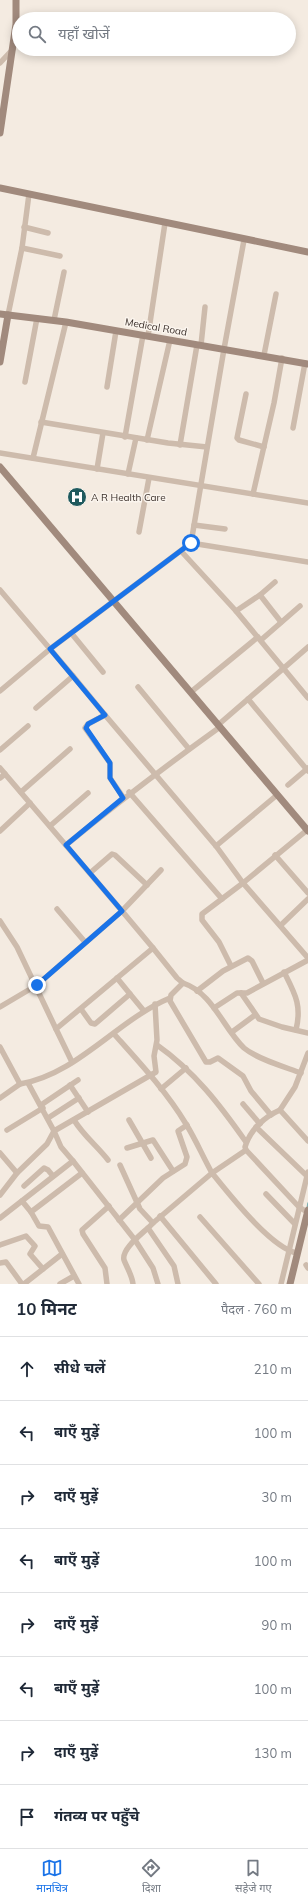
<!DOCTYPE html>
<html lang="hi">
<head>
<meta charset="utf-8">
<style>
	body { margin:0; font-family:Mulish,"Noto Sans Devanagari",sans-serif; background:#f2f2f3; color:#1f2937 }
	.stop { position:absolute; width:12px; height:12px; margin:-9px; border:3px solid #1a73e8; border-radius:50%; background:#fff }
	.stop.end { background:#1a73e8; border-color:#fff; box-shadow:0 1px 4px #0008 }
	.list { margin:0; padding:0; list-style:none }
	h2 { display:flex; justify-content:space-between; align-items:center; height:52px; margin:0; padding:0 16px; font-size:17px }
	h2 small { font-size:13px; font-weight:400; color:#747a83 }
	.list li { display:grid; grid-template-columns:26px 1fr auto; gap:12px; align-items:center; box-sizing:border-box; height:64px; padding:0 16px; border-top:1px solid #e0e1e3 }
	.list b { display:block; font-size:15px; white-space:nowrap }
	.list em { font-size:13px; font-style:normal; color:#747a83 }
	.icon { flex:none; width:22px; height:22px; fill:none; stroke:currentColor; stroke-width:2; stroke-linecap:round; stroke-linejoin:round }
	.map { position:relative; flex:none; width:308px; height:1284px; overflow:hidden }
	.search { position:absolute; background:#fff; box-shadow:0 2px 10px #0003; left:12px; right:12px; top:12px; height:44px; display:flex; align-items:center; gap:10px; box-sizing:border-box; padding:0 14px; border-radius:22px; color:#747a83; font-size:15px }
	.sheet { height:564px; background:#fff }
	nav { display:flex; justify-content:space-around; align-items:center; box-sizing:border-box; height:56px; border-top:1px solid #e0e1e3; background:#fff; font-size:11px; color:#747a83 }
	nav a { display:grid; justify-items:center; gap:2px }
	nav .on { color:#1a73e8 }
	.map>svg:first-child { display:block }
</style>
</head>
<body>
<div class="map">
<svg width="308" height="1284" viewBox="0 0 308 1284">
	<rect width="100%" height="100%" fill="#f4ebe1"/>
	<g fill="none" stroke-linecap="round" stroke-linejoin="round">
		<!-- stream -->
		<polyline stroke="#7fb0b2" stroke-width="1.5" points="307,1209 308,1203"/>
		<!-- street -->
		<g stroke="#cdbbac" stroke-width="5.5">
			<polyline points="0,63 13,49"/>
			<polyline points="24,227 48,233"/>
			<polyline points="22,248 60,256"/>
			<polyline points="8,315 22,248 29,194"/>
			<polyline points="54,320 64,272"/>
			<polyline points="148,336 165,223"/>
			<polyline points="201,345 205,307"/>
			<polyline points="264,355 276,294"/>
			<polyline points="25,382 37,318"/>
			<polyline points="107,387 116,331"/>
			<polyline points="246,394 237,438 239,440 264,447"/>
			<polyline points="41,422 168,443 207,447"/>
			<polyline points="293,428 305,363"/>
			<polyline points="125,437 143,335"/>
			<polyline points="147,440 170,340"/>
			<polyline points="180,445 197,345"/>
			<polyline points="0,453 308,503"/>
			<polyline points="33,458 66,322"/>
			<polyline points="97,469 103,433"/>
			<polyline points="128,474 136,438"/>
			<polyline points="253,494 274,403 282,358"/>
			<polyline points="194,525 225,529"/>
			<polyline points="139,532 149,478"/>
			<polyline points="191,543 224,349 244,240"/>
			<polyline points="181,551 236,611 308,698"/>
			<polyline points="0,590 73,676 36,708"/>
			<polyline points="260,595 275,582"/>
			<polyline points="236,611 260,595 281,622"/>
			<polyline points="72,634 103,672"/>
			<polyline points="261,640 300,606"/>
			<polyline points="73,676 105,715 88,724 85,728 110,763 110,778 123,797"/>
			<polyline points="138,687 189,749"/>
			<polyline points="0,691 50,649 191,543 308,562"/>
			<polyline points="191,692 258,637"/>
			<polyline points="248,699 308,771"/>
			<polyline points="105,715 216,846 243,883 308,958"/>
			<polyline points="218,725 308,647"/>
			<polyline points="0,750 28,726"/>
			<polyline points="0,768 122,911 161,870"/>
			<polyline points="0,778 5,774"/>
			<polyline points="288,785 308,768"/>
			<polyline points="21,792 70,749"/>
			<polyline points="129,792 222,899"/>
			<polyline points="50,826 88,793"/>
			<polyline points="0,831 30,803"/>
			<path d="M 66,845 C 116,804 167,765 220,727"/>
			<polyline points="216,846 277,795"/>
			<polyline points="275,855 308,893"/>
			<polyline points="90,873 112,854 115,855 147,885"/>
			<polyline points="57,909 85,942"/>
			<polyline points="0,921 17,947 56,1029"/>
			<polyline points="281,925 308,899"/>
			<polyline points="153,948 177,978 183,983 171,995 170,1001 206,1062 210,1062 218,1058 243,1076 251,1091 271,1115"/>
			<polyline points="231,966 219,942 202,920 202,914 243,883 307,830"/>
			<path d="M 284,972 C 295,994 302,1005 296,1030"/>
			<path d="M 183,983 C 213,993 223,1028 244,1048 C 257,1059 285,1067 301,1073"/>
			<polyline points="197,991 223,971 248,958 252,961 263,983"/>
			<polyline points="241,993 259,1019 282,1027 308,1033"/>
			<polyline points="130,994 144,1011"/>
			<polyline points="0,1007 37,985 122,911 153,948 56,1029 72,1062"/>
			<polyline points="214,1008 237,993 247,993 308,960"/>
			<polyline points="81,1009 91,1023 95,1024 130,994 117,978"/>
			<polyline points="232,1032 255,1015"/>
			<path d="M 114,1034 C 139,1062 166,1091 186,1124 C 196,1140 203,1157 212,1173 L 246,1150"/>
			<path d="M 157,1045 C 194,1071 220,1105 246,1142"/>
			<path d="M 0,1047 L 20,1084 C 78,1074 117,1020 170,998"/>
			<polyline points="308,1053 295,1087 280,1110 308,1141"/>
			<polyline points="70,1085 88,1112"/>
			<polyline points="161,1089 186,1068"/>
			<polyline points="0,1098 20,1084"/>
			<polyline points="243,1104 260,1124"/>
			<polyline points="41,1105 78,1080"/>
			<path d="M 280,1110 C 264,1117 250,1130 245,1147 L 246,1150 L 299,1207 L 307,1212"/>
			<polyline points="48,1118 79,1098"/>
			<path d="M 74,1120 C 83,1135 97,1146 108,1160"/>
			<polyline points="129,1120 151,1158"/>
			<polyline points="256,1127 307,1176"/>
			<polyline points="7,1130 43,1108"/>
			<polyline points="127,1148 153,1140 173,1171"/>
			<polyline points="0,1153 17,1173"/>
			<polyline points="73,1161 135,1240 153,1268 158,1284"/>
			<path d="M 120,1165 L 140,1209 L 153,1223 C 145,1232 121,1248 124,1260 C 127,1268 132,1275 133,1284"/>
			<polyline points="24,1186 44,1168 48,1170 53,1176"/>
			<polyline points="266,1194 295,1224"/>
			<polyline points="0,1195 17,1173 47,1144 54,1131 156,1072 154,1056 157,1040 155,1004"/>
			<polyline points="22,1201 31,1212"/>
			<polyline points="160,1216 216,1284"/>
			<polyline points="200,1217 259,1284"/>
			<polyline points="0,1218 73,1161 61,1147 54,1131 28,1083"/>
			<polyline points="119,1220 163,1178 185,1164 187,1157 178,1131 187,1125"/>
			<path d="M 153,1223 L 212,1173 C 229,1194 271,1248 297,1253"/>
			<polyline points="148,1228 174,1266 178,1284"/>
			<polyline points="0,1245 26,1236 35,1246 30,1254 43,1269"/>
			<polyline points="0,1263 6,1262 22,1284"/>
			<polyline points="306,1265 308,1268"/>
			<polyline points="24,1284 62,1254"/>
			<polyline points="60,1284 74,1276"/>
			<polyline points="79,1284 48,1227 39,1226 31,1212 82,1173"/>
			<polyline points="107,1284 105,1268 83,1234 82,1230 109,1206"/>
			<polyline points="281,1284 308,1172"/>
		</g>
		<!-- secondary -->
		<g stroke="#a18a7d" stroke-width="7">
			<polyline points="0,133 16,24 16,0"/>
			<polyline points="0,188 308,252"/>
			<polyline points="0,314 66,322 308,364"/>
			<polyline points="0,362 8,315"/>
			<polyline points="0,467 308,831"/>
			<polyline points="290,1284 308,1210"/>
		</g>
	</g>
	<g fill="none" stroke-linecap="round" stroke-linejoin="round">
		<!-- route -->
		<polyline stroke="#1a73e8" stroke-width="5" points="37,985 122,911 66,845 123,798 110,778 110,763 86,728 88,724 105,715 50,649 191,543"/>
	</g>
	<!-- icons -->
	<defs>
		<g id="hospital-disc" transform="scale(1)"><circle r="9.5" fill="#1f5a5e" stroke="#fbf5ee"/><path d="M-5-5h3v3.5h4V-5h3V5h-3V1.5h-4V5h-3Z" fill="#fff"/></g>
	</defs>
	<g fill-rule="evenodd">
		<use href="#hospital-disc" x="77" y="497"/>
	</g>
	<g text-anchor="middle" dominant-baseline="central" stroke-width="3" stroke-linejoin="round" paint-order="stroke">
		<!-- street labels -->
		<g font-size="10" fill="#3b302b" stroke="#fbf5ee">
			<text transform="translate(156 327) rotate(10)">Medical Road</text>
		</g>
		<!-- poi labels -->
		<g font-size="10" fill="#3b302b" stroke="#fbf5ee" text-anchor="start">
			<text x="91" y="497">A R Health Care</text>
		</g>
	</g>
</svg>
<div class="stop" style="left:191px;top:543px"></div>
<div class="stop end" style="left:37px;top:985px"></div>
<div class="search"><svg class="icon" aria-label="search" viewBox="0 0 24 24"><circle cx="10" cy="10" r="6"/><path d="M15 15l6 6"/></svg>यहाँ खोजें</div>
</div>
<section class="sheet">
<h2>10 मिनट<small>पैदल · 760 m</small></h2>
<ul class="list">
<li><svg class="icon" aria-label="ahead" viewBox="0 0 24 24"><path d="M12 20V5M6 11l6-6 6 6"/></svg><div><b>सीधे चलें</b></div><em>210 m</em></li>
<li><svg class="icon" aria-label="left" viewBox="0 0 24 24"><path d="M17 20v-9H6M10 6l-5 5 5 5"/></svg><div><b>बाएँ मुड़ें</b></div><em>100 m</em></li>
<li><svg class="icon" aria-label="right" viewBox="0 0 24 24"><path d="M7 20v-9h11M14 6l5 5-5 5"/></svg><div><b>दाएँ मुड़ें</b></div><em>30 m</em></li>
<li><svg class="icon" aria-label="left" viewBox="0 0 24 24"><path d="M17 20v-9H6M10 6l-5 5 5 5"/></svg><div><b>बाएँ मुड़ें</b></div><em>100 m</em></li>
<li><svg class="icon" aria-label="right" viewBox="0 0 24 24"><path d="M7 20v-9h11M14 6l5 5-5 5"/></svg><div><b>दाएँ मुड़ें</b></div><em>90 m</em></li>
<li><svg class="icon" aria-label="left" viewBox="0 0 24 24"><path d="M17 20v-9H6M10 6l-5 5 5 5"/></svg><div><b>बाएँ मुड़ें</b></div><em>100 m</em></li>
<li><svg class="icon" aria-label="right" viewBox="0 0 24 24"><path d="M7 20v-9h11M14 6l5 5-5 5"/></svg><div><b>दाएँ मुड़ें</b></div><em>130 m</em></li>
<li><svg class="icon" aria-label="arrive" viewBox="0 0 24 24"><path d="M6 21V4h12l-3 4 3 4H6"/></svg><div><b>गंतव्य पर पहुँचे</b></div></li>
</ul>
</section>
<nav>
<a class="on"><svg class="icon" aria-label="map" viewBox="0 0 24 24"><path d="M3 6l6-2 6 2 6-2v14l-6 2-6-2-6 2zM9 4v14M15 6v14"/></svg>मानचित्र</a>
<a><svg class="icon" aria-label="directions" viewBox="0 0 24 24"><path d="M12 3l9 9-9 9-9-9zM9 14v-3h6M13 9l2 2-2 2"/></svg>दिशा</a>
<a><svg class="icon" aria-label="saved" viewBox="0 0 24 24"><path d="M7 4h10v16l-5-4-5 4z"/></svg>सहेजे गए</a>
</nav>
</body>
</html>
